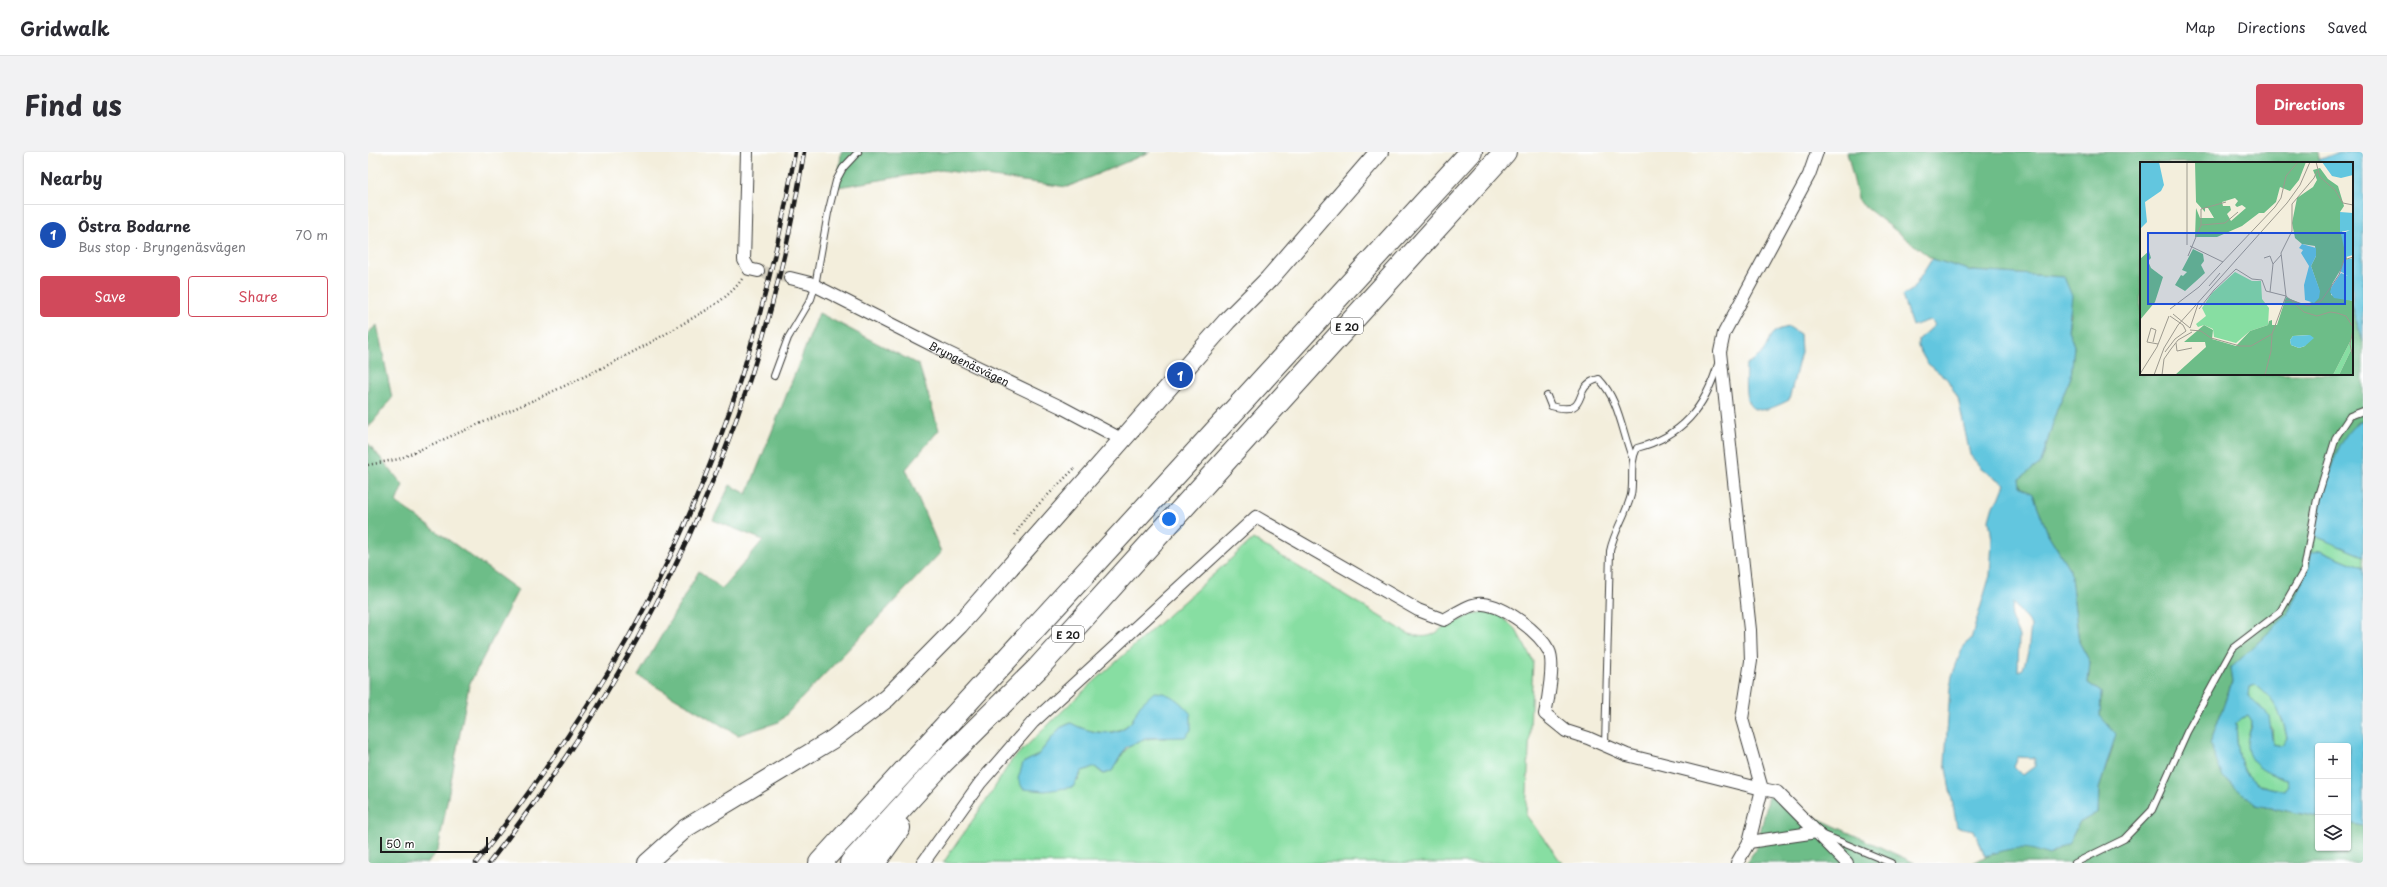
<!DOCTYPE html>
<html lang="en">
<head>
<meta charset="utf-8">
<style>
	body { margin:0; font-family:"Playpen Sans",sans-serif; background:#f2f2f3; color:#2b2b33 }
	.controls { position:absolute; right:12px; bottom:12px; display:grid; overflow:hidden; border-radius:4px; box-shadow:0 1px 3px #0004 }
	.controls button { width:36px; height:36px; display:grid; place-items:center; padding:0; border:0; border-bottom:1px solid #e1e1e2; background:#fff; color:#2b2b33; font:20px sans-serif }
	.scale { position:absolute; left:12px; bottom:10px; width:108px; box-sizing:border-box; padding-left:4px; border:2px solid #1c1c1c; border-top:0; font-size:11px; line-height:14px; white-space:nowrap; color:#1c1c1c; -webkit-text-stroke:3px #fff; paint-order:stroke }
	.you { position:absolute; left:801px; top:367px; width:14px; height:14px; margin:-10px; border:3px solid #fff; border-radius:50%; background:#1a73e8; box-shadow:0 0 0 6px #1a73e833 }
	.badge { display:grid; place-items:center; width:26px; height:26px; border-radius:50%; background:#d1495b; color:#fff; font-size:13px; font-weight:700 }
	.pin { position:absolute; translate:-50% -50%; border:2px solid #fff; box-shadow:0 1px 4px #0006 }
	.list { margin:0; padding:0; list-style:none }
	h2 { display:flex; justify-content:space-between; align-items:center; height:52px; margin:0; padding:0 16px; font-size:17px }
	h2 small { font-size:13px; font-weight:400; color:#7c7c81 }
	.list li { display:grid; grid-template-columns:26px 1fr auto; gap:12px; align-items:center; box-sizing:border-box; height:60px; padding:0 16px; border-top:1px solid #e1e1e2 }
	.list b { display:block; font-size:15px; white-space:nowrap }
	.list p { margin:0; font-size:13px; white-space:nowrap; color:#7c7c81 }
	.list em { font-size:13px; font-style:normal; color:#7c7c81 }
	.actions { display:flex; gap:8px; padding:12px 16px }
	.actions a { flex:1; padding:9px 0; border:1px solid #d1495b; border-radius:4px; text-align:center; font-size:14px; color:#d1495b }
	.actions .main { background:#d1495b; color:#fff }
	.icon { flex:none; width:22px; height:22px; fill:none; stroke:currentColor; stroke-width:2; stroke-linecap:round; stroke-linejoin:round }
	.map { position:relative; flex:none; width:1995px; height:711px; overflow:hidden; border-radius:4px }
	header { display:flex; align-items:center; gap:24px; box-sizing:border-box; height:56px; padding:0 20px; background:#fff; border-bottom:1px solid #e1e1e2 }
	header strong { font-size:19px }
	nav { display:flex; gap:22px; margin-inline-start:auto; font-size:14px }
	.intro { display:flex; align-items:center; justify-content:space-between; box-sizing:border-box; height:96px; padding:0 24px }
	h1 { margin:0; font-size:28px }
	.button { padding:10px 18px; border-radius:4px; background:#d1495b; color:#fff; font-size:14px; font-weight:700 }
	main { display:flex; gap:24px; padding:0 24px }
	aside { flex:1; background:#fff; border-radius:4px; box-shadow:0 1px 3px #0004 }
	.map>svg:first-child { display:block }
</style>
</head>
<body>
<header>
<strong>Gridwalk</strong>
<nav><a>Map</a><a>Directions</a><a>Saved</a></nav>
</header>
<div class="intro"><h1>Find us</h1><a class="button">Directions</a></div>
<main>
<aside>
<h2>Nearby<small></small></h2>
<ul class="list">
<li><span class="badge" style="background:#1a4fb4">1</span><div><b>Östra Bodarne</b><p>Bus stop · Bryngenäsvägen</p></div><em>70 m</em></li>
</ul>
<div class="actions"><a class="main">Save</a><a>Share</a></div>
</aside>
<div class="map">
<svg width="1995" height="711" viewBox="0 0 1995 711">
	<rect width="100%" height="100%" fill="#fff"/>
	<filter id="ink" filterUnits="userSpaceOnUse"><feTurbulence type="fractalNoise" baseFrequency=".025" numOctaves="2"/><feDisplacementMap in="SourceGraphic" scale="8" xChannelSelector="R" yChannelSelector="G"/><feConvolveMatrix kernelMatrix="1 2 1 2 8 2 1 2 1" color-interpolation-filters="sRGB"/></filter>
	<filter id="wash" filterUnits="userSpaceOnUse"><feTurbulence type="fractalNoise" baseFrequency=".012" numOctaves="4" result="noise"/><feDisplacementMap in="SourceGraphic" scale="16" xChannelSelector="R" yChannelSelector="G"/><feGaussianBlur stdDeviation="0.9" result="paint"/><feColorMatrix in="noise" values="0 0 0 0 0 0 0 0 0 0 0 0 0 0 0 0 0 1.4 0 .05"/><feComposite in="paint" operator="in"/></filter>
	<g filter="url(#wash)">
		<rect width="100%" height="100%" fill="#f3eedc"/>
		<!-- green -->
		<g fill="#87dea2" stroke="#527d5f" fill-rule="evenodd">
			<polygon points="1947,384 1995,404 1995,416 1952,398 1943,401"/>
			<path d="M 885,387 L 1039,481 C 1055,487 1065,486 1077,473 L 1084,472 L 1104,462 L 1120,459 L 1132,463 L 1148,478 L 1165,509 L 1158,663 L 1194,711 L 575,711 L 620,646 L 643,609 L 709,545 ZM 772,554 L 799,586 C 764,586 761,590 744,619 L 735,622 L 727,615 L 714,619 L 710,629 L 655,611 L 670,603 L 692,576 L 702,571 C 719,580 744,586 761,572 C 766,568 769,559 772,554 Z"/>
			<path d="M 1888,533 C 1907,548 1915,564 1919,587 L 1914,594 L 1905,592 L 1904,576 L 1880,543 L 1881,535 Z"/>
			<path d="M 1881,564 L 1884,570 L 1879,590 L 1907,624 L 1919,627 L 1921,633 L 1917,638 C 1872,635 1870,610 1868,572 L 1874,566 Z"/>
		</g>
		<!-- forest -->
		<g fill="#6dbd88" stroke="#446c52">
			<polygon points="473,0 782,0 699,35 573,18 470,35"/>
			<path d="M 1479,0 L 1950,0 L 1952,11 L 1773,11 L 1773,222 L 1984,222 L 1984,153 L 1995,190 L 1995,269 L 1988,271 L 1952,356 L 1941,415 L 1919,463 L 1862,517 L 1864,529 L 1842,592 L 1888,653 L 1950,665 L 1950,696 L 1980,696 L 1980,671 L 1995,674 L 1995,711 L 1605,711 C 1620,703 1646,691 1664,696 C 1670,698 1676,701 1682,703 L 1701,691 L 1711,671 L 1730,660 L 1731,637 L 1745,594 L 1732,564 L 1733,540 L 1720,531 L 1722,510 L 1711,490 L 1702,418 L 1680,382 L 1665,342 L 1652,334 L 1651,327 L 1673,311 L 1689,257 L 1703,225 L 1706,194 L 1700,178 L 1703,163 L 1696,125 L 1604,119 L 1564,107 L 1491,50 Z"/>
			<polygon points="451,161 551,213 571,278 538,317 573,400 411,570 370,583 270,524 331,419 354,437 395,388 345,368 362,333 379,342"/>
			<polygon points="9,173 24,246 0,276 0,181"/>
			<polygon points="0,291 35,333 28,350 150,438 101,533 70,698 59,711 0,711"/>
			<polygon points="1401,644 1547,711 1378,711 1388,697"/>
		</g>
		<!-- water -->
		<g fill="#62c6df" stroke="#3f717e" fill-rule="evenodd">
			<polygon points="1971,0 1995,0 1995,190 1984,153 1984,11 1952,11 1951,8"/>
			<path d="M 1564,107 L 1604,119 L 1696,125 L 1704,144 L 1700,178 L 1706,194 L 1703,225 L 1689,257 L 1673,311 L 1651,327 L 1652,334 L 1665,342 L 1680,382 L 1702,418 L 1711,490 L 1722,510 L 1720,531 L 1733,540 L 1732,564 L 1748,582 L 1731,637 L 1730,660 L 1711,671 L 1701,691 L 1681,703 C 1654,692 1645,696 1617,704 L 1606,678 L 1589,675 L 1577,611 L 1582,535 L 1584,524 L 1595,494 L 1603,487 L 1622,423 L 1624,388 L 1621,367 L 1625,353 L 1631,347 L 1637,332 L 1613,316 L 1602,303 L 1590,246 L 1579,227 L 1559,211 L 1550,195 L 1550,188 L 1567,173 L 1562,168 L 1544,174 L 1534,144 L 1544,138 ZM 1645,451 L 1663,473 L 1660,500 L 1655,517 L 1650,519 L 1651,484 L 1643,466 ZM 1650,605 L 1667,606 L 1667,614 L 1655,623 L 1646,614 Z"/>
			<path d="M 1421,175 L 1432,182 L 1433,200 L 1421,248 C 1377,271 1376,252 1378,212 C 1382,210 1388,207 1391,204 C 1406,190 1394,180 1421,175 Z"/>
			<path d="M 1995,269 L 1995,404 L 1947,384 C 1952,356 1966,277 1995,269 Z"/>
			<path d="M 1952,398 L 1995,416 L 1995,674 L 1980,671 L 1980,594 L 1950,594 L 1950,665 L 1888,653 L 1855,625 L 1842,592 L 1864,530 L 1862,517 L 1919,463 L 1941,415 L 1943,401 ZM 1888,533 C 1907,548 1915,564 1919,586 L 1914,594 L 1905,592 L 1901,564 L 1880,544 L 1881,535 ZM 1880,564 L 1884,570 C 1884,578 1879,584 1879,591 C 1878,613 1901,623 1919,627 L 1921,633 L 1917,638 C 1872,635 1870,610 1868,572 L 1874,566 Z"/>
			<path d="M 786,540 C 803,540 812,550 823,562 L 823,578 L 817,585 L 778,586 L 758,595 L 744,619 L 736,622 L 727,615 L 714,619 L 705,635 L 677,639 L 655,637 L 650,627 L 655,611 L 670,603 L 692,576 L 703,571 C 719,580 745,587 761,572 C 766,568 768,559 772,553 C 776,549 781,545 786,540 Z"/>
		</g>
	</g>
	<g filter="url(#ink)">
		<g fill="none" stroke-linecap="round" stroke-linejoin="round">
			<!-- street-tunnel -->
			<polyline stroke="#d3cebf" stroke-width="12" stroke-dasharray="12 6" stroke-linecap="butt" points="390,119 422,126"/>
			<!-- lane casing -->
			<g stroke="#3c3c39" stroke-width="8">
				<g id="lane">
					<polyline points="406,224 420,186 443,147 447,134 460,61 468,29 475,16 490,0"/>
					<path d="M 1179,244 L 1183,254 C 1225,265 1201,234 1231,227 C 1251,248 1254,279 1264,305"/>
					<path d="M 1237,593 L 1242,399 C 1246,379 1258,363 1263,343 C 1266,327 1261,312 1269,296 C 1314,284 1337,256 1350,212"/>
					<polyline points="1456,683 1523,711"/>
					<polyline points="1707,711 1756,687 1784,658 1819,580 1865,496 1912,460 1936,418 1949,347 1968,285 1982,264 1995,259"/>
				</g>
			</g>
			<!-- street casing -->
			<g stroke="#3c3c39" stroke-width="14">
				<g id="street">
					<polyline points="379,0 376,108 381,117 390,119"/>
					<path id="s1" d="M 422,126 L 442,131 L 572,197 L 693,255 L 755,288"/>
					<polyline points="1381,690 1449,680"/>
					<path d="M 555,711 L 612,631 L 665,570 L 888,365 L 1050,458 L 1076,468 C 1086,463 1103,450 1115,452 C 1137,454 1171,480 1181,499 C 1187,510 1180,549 1177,562 L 1198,579 L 1220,586 L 1259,603 L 1394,637 L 1374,567 L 1383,509 L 1382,478 L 1352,200 L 1356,181 L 1441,23 L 1449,0"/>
					<polyline points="1369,711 1381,690 1394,637 1409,640 1479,711"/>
				</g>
			</g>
			<!-- secondary casing -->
			<g stroke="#3c3c39" stroke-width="20">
				<polyline id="secondary" points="279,711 318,676 465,587 519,546 591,473 859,169 901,127 1011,0"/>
			</g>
			<!-- highway casing -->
			<g stroke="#3c3c39" stroke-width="24">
				<g id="highway">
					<polyline points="452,711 1103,0"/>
					<polyline points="483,711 574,611 670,516 1137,0"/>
					<polyline points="506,711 531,676"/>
				</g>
			</g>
			<!-- path -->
			<g stroke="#3c3c39" stroke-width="2.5" stroke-dasharray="1 3" stroke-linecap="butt">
				<path d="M 0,313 L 31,307 C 125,265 223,227 311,174 C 333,161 360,148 374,127"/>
				<polyline points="647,383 658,365 706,317"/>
			</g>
			<!-- lane -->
			<use href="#lane" stroke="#fff" stroke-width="6"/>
			<!-- street -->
			<use href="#street" stroke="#fff" stroke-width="12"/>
			<!-- secondary -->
			<use href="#secondary" stroke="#fff" stroke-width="18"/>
			<!-- highway -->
			<use href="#highway" stroke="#fff" stroke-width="22"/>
			<!-- rail casing -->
			<g stroke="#1c1c1c" stroke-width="4.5">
				<g id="rail">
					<path d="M 108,711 C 171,629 230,545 278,453 C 352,311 401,158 427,0"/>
					<path d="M 121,711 C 285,501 395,264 436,0"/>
				</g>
			</g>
			<!-- rail -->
			<use href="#rail" stroke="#fff" stroke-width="3" stroke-dasharray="9" stroke-linecap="butt"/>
		</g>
	</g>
	<g text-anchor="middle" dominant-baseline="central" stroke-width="3" stroke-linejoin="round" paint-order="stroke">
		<!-- shield labels -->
		<g fill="#fff" stroke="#606060" stroke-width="1">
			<rect x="963" y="166" width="32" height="16" rx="3"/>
			<rect x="684" y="474" width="32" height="16" rx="3"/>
		</g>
		<g font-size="10" font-weight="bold" fill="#1c1c1c">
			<text x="979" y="174">E 20</text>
			<text x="700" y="482">E 20</text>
		</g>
		<!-- street labels -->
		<g font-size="11" fill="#1c1c1c" stroke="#fff">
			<text stroke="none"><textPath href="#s1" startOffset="199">Bryngenäsvägen</textPath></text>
		</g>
	</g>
	<!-- overview -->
	<g transform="translate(1772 10)">
		<rect width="213" height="213" fill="#f3eedc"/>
		<path d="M 95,110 L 112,119 L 121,119 L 122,137 L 129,146 L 128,163 L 110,169 L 96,181 L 74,175 L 73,167 L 64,163 L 58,165 L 56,162 L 66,154 L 62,146 L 72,131 ZM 213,174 L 213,184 L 199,213 L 193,213 Z" fill="#87dea2"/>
		<path d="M 55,0 L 133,1 L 166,0 L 159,18 L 150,29 L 140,25 L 136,40 L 124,51 L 119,51 L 102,64 L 77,75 L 55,75 L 56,46 L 60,56 L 74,56 L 68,46 L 65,46 L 65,50 L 56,40 ZM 95,36 L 98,39 L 95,43 L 97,45 L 102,43 L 106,46 L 91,59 L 87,52 L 91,48 L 90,44 L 83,44 L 82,40 ZM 180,6 L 188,17 L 198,24 L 204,44 L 200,50 L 200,59 L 207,97 L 192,122 L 191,133 L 213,139 L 213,174 L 193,213 L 35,213 L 66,185 L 65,180 L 44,180 L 64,163 L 73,168 L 72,177 L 96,184 L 110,169 L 128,163 L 129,159 L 132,158 L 132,163 L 137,163 L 146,135 L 164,143 L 172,140 L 179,127 L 171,104 L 176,94 L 175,84 L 162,82 L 155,76 L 152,61 L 157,36 L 173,25 L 177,18 L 173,8 ZM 169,173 L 165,184 L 159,186 L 151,183 L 150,178 L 153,174 ZM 53,87 L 63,92 L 64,99 L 61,103 L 65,111 L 45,129 L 35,123 L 41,113 L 43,114 L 47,110 L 42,108 ZM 9,89 L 11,96 L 8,99 L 11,106 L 23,115 L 15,140 L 0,158 L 0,97 ZM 213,184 L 213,213 L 199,213 Z" fill="#6dbd88" fill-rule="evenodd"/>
		<path d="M 0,0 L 19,0 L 24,23 L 21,29 L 5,40 L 7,60 L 0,67 ZM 182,0 L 213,0 L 213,13 L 201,16 L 192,14 ZM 200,50 L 213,51 L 213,93 L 206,95 L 201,72 L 210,68 L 200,70 ZM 162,82 L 176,86 L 176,94 L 171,104 L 180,129 L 179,136 L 174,141 L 165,138 L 164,123 L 169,104 L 161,91 L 163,88 L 159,86 ZM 213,96 L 213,139 L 194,136 L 190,130 L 192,124 L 201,111 L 208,114 L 200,109 L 204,98 ZM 170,173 L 174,176 L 165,184 L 159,186 L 151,183 L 150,178 L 153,174 Z" fill="#62c6df"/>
		<path fill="none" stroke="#9d9a8f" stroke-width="1" d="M 47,0 L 47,83M 176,0 L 180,15 L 195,28 L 203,41 L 213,43M 61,63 L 61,47 L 86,40M 50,84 L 83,100M 48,94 L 61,63 L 85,61 L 98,50M 124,96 L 130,94 L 133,102M 69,124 L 80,111M 130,130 L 133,102 L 141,93M 144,139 L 151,138 L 168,144 L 181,139 L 199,113 L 204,98 L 213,95M 30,147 L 59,125 L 135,45 L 141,36 L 146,14 L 158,0M 59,147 L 74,128 L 96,107 L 112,117 L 122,118 L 126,129 L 146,134 L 141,91 L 152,69 L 152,42 L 174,16 L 177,9M 33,152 L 50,166M 30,154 L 43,163 L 46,169M 50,166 L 58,142M 50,168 L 61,169 L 71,176 L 100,184 L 111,184 L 132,172 L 146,134 L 164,150 L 177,154 L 190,150 L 197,151 L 206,154 L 213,165M 213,168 L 210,182 L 213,196M 13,180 L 16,168 L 11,166 L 7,180 L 18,182M 36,181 L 37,189 L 52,186M 25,190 L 35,177 L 46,169M 0,212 L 17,185 L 29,154M 14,213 L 24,186 L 38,163 L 147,41 L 160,23 L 170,0M 22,213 L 24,197 L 31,187 L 38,178 L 52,170M 125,213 L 131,189 L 132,172"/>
		<path fill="#1d4ed8" fill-opacity="0.15" stroke="#1d4ed8" stroke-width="2" d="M 8,71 L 205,71 L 205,142 L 8,142 Z"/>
		<rect width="213" height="213" fill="none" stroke="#1c1c1c" stroke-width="2"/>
	</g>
</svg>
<div class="controls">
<button>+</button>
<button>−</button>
<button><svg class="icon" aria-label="layers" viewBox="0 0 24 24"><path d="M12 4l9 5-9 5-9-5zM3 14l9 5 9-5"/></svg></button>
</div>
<div class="scale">50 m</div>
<div class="you"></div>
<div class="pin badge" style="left:812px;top:223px;background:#1a4fb4">1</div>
</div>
</main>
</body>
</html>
